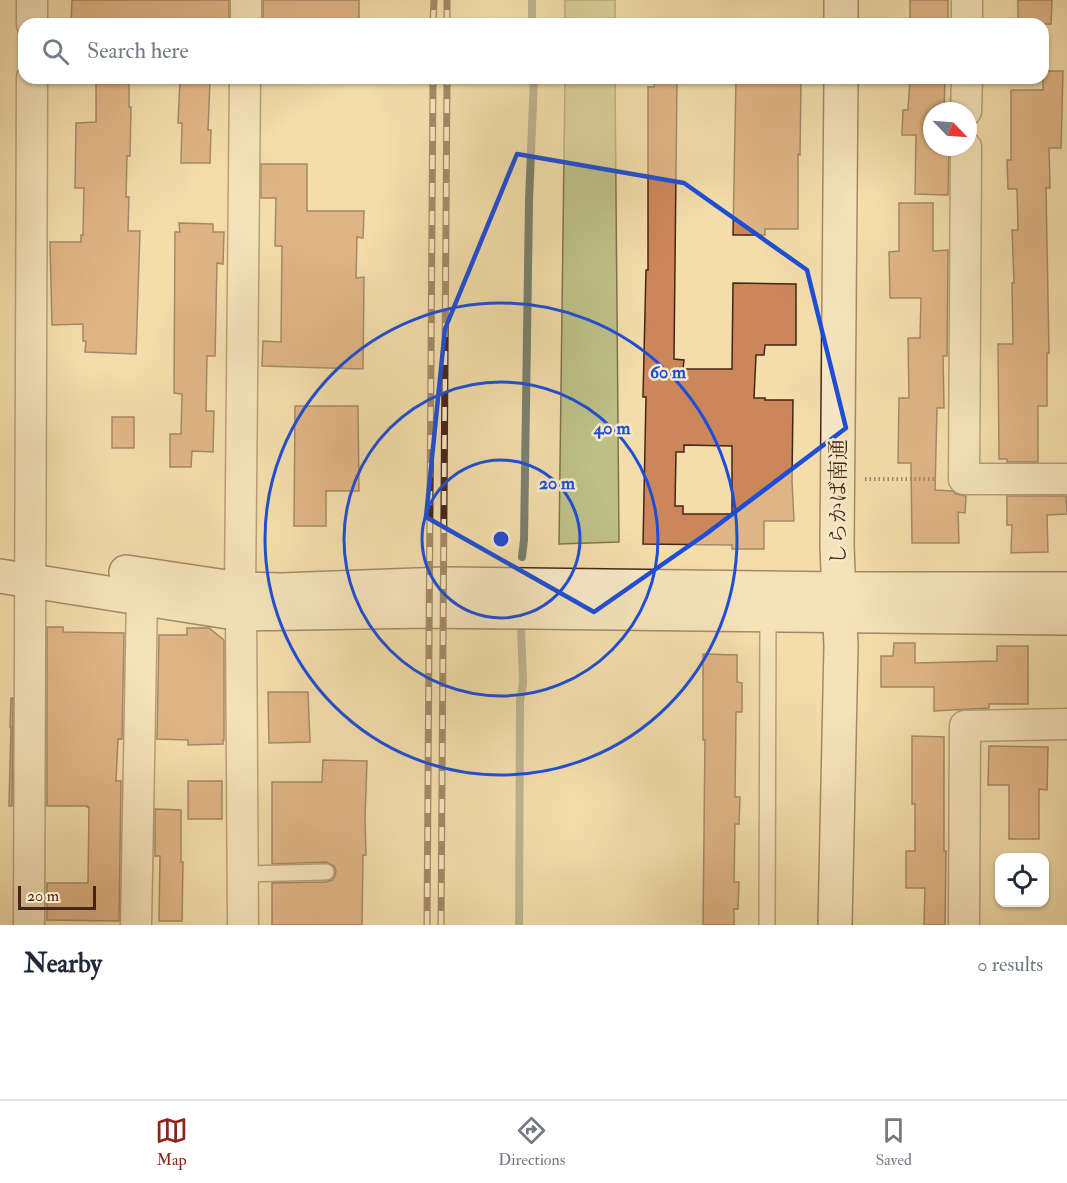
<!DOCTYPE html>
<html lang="en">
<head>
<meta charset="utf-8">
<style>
	body { margin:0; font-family:"IM FELL Double Pica","Noto Serif JP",serif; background:#f2f2f3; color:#1f2937 }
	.controls { position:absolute; right:18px; bottom:18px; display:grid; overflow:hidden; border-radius:12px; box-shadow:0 2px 4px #0004 }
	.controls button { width:54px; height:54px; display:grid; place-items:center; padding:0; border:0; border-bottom:2px solid #e0e1e3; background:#fff; color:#1f2937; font:30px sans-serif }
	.compass { position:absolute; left:923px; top:102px; width:54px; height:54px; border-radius:50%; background:#fff; box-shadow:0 2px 4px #0004; rotate:115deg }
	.scale { position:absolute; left:18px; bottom:15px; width:78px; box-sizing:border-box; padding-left:6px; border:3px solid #462517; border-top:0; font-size:16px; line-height:21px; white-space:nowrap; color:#462517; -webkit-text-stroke:4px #f7e9c8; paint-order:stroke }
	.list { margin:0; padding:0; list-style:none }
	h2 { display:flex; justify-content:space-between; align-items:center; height:78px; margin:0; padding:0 24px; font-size:26px }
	h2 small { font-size:20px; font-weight:400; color:#747a83 }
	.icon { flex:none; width:33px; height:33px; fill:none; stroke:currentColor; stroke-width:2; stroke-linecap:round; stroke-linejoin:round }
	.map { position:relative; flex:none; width:1067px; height:925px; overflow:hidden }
	.search { position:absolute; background:#fff; box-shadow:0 2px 4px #0004; left:18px; right:18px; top:18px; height:66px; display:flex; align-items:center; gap:15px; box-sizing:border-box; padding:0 21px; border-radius:18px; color:#747a83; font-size:22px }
	.sheet { height:174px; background:#fff }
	nav { display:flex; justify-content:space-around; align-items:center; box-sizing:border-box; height:84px; border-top:2px solid #e0e1e3; background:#fff; font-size:16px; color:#747a83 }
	nav a { display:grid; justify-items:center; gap:3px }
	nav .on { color:#8f2418 }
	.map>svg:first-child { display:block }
</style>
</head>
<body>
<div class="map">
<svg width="1067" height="925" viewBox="0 0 1067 925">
	<rect width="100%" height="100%" fill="#f2ddab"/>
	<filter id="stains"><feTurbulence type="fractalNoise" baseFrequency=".00333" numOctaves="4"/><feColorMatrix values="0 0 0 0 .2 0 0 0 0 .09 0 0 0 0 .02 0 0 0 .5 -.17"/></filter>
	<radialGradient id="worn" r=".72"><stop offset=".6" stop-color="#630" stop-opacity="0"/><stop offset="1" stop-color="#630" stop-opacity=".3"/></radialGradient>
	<!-- green -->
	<g fill="#bdc087" stroke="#82724f" stroke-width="1.5">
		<rect x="565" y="0" width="50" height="24"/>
		<polygon points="565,78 615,78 619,542 559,544"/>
	</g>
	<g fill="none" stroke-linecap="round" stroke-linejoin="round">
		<!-- stream -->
		<g stroke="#79806e" stroke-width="8">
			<polyline points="532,0 532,24"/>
			<polyline points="522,557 524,540 529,201 534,78"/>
			<polyline points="519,925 520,701 523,683 521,627"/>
		</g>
	</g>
	<!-- building -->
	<g fill="#cb865a" stroke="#462517" stroke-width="1.5" fill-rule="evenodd">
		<polygon points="72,0 229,0 229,24 71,24"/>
		<rect x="263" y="0" width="96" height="24"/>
		<rect x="910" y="0" width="38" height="24"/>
		<polygon points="1018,0 1052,0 1051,24 1018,24"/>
		<polygon points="1043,71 1063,71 1061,148 1049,148 1050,188 1046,188 1049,353 1047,353 1047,406 1038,406 1038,462 1007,462 1007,459 999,459 998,344 1013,344 1012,283 1014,283 1012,230 1018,230 1017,189 1008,189 1007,160 1011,160 1011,90 1043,90"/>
		<path d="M 655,78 L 677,78 L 674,359 L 684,360 L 683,369 L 732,369 L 733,283 L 796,284 L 796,345 L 765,345 L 764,355 L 756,355 L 754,398 L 765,398 L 765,400 L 793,400 L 792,481 L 794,521 L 764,521 L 764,549 L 732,549 L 732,545 L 643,544 L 646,397 L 643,397 L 646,270 L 648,270 L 648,87 L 654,87 ZM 684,445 L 732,446 L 732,514 L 683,514 L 683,506 L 675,506 L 676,452 L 684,452 Z"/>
		<polygon points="736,78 801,78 800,155 798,154 798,229 765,229 765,235 733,235"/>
		<polygon points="910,78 945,78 944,111 932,111 932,147 949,147 948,195 915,194 916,135 902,135 903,110 908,110"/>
		<polygon points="180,80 210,81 208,130 211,130 210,163 181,163 182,123 178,123"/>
		<polygon points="96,82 129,82 129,107 131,107 130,156 127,156 126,197 129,197 128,231 140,231 136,354 85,352 86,341 83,341 83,324 52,325 50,242 81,242 81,235 83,235 84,188 75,188 76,123 96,122"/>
		<polygon points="261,164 307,164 307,211 364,211 363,238 357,237 356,278 364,277 363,369 262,366 263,341 281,342 282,246 275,246 276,198 261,198"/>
		<polygon points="899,203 933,203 933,251 948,250 947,356 943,356 944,408 937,408 935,490 953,491 956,494 966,496 965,513 958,512 959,543 912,543 911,463 898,463 899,398 909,398 908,338 920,338 921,298 890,298 889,252 899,251"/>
		<polygon points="179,223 213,224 213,232 224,232 223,264 217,263 215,356 207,356 206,411 214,411 213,452 192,451 191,467 170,467 170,434 181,434 182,394 174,393 175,232 180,232"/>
		<polygon points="295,406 358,406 359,491 326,491 326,526 294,526"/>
		<rect x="112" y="417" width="22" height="31"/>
		<polygon points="1007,496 1066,496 1067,514 1047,515 1048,552 1011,553 1012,525 1007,525"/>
		<polygon points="47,627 63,627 63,632 124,633 122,739 118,739 116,781 121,781 119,921 47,920 47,883 88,883 89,807 87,807 87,806 47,806"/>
		<polygon points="187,628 209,628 224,640 224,740 223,740 223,744 188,745 188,740 157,739 159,635 187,635"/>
		<polygon points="894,643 915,643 915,663 997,661 997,646 1028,646 1028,704 989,704 989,708 934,711 934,687 881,687 881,656 893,656"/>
		<polygon points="703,654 737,655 737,682 742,683 742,712 736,712 735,797 740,797 739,824 735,824 734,882 739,882 738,909 734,909 734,925 703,925 705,740 703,740"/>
		<polygon points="268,692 308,692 310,742 269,743"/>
		<polygon points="11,698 13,698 12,806 9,806 11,727 10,727"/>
		<polygon points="912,736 944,737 944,851 946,851 945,925 924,925 925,888 906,888 906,851 915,851 915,804 912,804"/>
		<polygon points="989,746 1048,747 1047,790 1039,789 1039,839 1009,839 1009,785 988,785"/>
		<polygon points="323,760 367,761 365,818 366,855 363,855 362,925 272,925 272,883 326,882 332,880 335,876 336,871 334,866 326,862 272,864 272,782 322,782"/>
		<rect x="188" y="781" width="34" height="38"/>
		<polygon points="155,809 181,810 181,862 183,862 182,921 159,921 160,856 155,856"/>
	</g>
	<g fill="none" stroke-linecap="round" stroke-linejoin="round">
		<!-- lane casing -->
		<g stroke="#71533c" stroke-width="18">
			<g id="lane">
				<polyline points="242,874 326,872"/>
				<polyline points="767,925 768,614"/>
			</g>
		</g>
		<!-- street casing -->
		<g stroke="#71533c" stroke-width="33">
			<g id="street">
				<polyline points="32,24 32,0"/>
				<polyline points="246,24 246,0"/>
				<polyline points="967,24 967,0"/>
				<polyline points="966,111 967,78"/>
				<polyline points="966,147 964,479 1067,479"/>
				<polyline points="29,925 32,78"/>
				<polyline points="136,925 142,598"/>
				<polyline points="243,925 241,614 240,589 245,78"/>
				<polyline points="964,925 965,726 1067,724"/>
			</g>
		</g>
		<!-- secondary casing -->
		<g stroke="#462517" stroke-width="36">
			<g id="secondary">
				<polyline points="841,24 841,0"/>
				<polyline points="126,572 240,589 281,590 444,584 839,589 1067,589"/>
				<polyline points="0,576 241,614 429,611 1067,618"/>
				<polyline points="835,925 841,646 837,546 841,78"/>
			</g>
		</g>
		<!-- path -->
		<polyline stroke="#462517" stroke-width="4" stroke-dasharray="1.5 3" stroke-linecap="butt" points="865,479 936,479"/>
		<!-- lane -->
		<use href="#lane" stroke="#f7e9c8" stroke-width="15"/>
		<!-- street -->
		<use href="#street" stroke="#f7e9c8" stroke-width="30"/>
		<!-- secondary -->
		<use href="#secondary" stroke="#f7e9c8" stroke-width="33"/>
		<!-- rail casing -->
		<g stroke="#462517" stroke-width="7">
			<g id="rail">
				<polyline points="433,24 434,0"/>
				<polyline points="447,24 447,0"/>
				<polyline points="427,925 433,78"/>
				<polyline points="441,925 447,78"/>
			</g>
		</g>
		<!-- rail -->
		<use href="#rail" stroke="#f7e9c8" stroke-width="4.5" stroke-dasharray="14" stroke-linecap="butt"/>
	</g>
	<!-- marked area -->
	<path d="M0 0H1067V925H0ZM 517,154 L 684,183 L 807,270 L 846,428 L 706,534 L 594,612 L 426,517 L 445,329 Z" fill="#f2ddab" fill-opacity=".55" fill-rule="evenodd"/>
	<path fill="none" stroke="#1d4ed8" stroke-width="4.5" stroke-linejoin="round" d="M 517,154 L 684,183 L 807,270 L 846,428 L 706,534 L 594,612 L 426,517 L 445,329 Z"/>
	<!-- distance rings -->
	<g fill="none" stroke="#1d4ed8" stroke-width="3">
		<circle cx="501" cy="539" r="79"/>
		<circle cx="501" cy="539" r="157"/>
		<circle cx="501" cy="539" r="236"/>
	</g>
	<g text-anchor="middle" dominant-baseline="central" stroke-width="5" stroke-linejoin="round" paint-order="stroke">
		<!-- street labels -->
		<g font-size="21" fill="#462517" stroke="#f7e9c8">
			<text transform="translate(838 502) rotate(-90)">しらかば南通</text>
		</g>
	</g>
	<circle cx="501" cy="539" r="9" fill="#1d4ed8" stroke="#f7e9c8" stroke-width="3"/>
	<g font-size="18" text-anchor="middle" font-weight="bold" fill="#1d4ed8" stroke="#f7e9c8" stroke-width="5" stroke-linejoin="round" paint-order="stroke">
		<text x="668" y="378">60 m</text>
		<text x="612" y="434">40 m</text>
		<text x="557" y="489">20 m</text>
	</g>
	<rect width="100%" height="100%" filter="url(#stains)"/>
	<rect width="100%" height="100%" fill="url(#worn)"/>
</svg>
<div class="controls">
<button><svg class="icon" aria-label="locate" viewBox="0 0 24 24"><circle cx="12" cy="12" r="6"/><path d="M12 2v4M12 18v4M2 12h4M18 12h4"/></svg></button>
</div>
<svg class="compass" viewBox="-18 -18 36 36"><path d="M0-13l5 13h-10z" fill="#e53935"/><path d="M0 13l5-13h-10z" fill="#747a83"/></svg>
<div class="scale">20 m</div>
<div class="search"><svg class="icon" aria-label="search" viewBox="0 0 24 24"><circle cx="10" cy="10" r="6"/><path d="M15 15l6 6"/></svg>Search here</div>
</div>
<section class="sheet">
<h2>Nearby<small>0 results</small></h2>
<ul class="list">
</ul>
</section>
<nav>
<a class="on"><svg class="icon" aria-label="map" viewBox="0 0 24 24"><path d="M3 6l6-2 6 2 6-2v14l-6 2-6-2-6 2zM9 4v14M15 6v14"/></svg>Map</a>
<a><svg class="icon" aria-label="directions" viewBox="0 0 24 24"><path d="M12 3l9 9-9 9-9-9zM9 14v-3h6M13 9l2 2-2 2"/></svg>Directions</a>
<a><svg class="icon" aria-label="saved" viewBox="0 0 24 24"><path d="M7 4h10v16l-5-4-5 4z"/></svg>Saved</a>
</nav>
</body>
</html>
